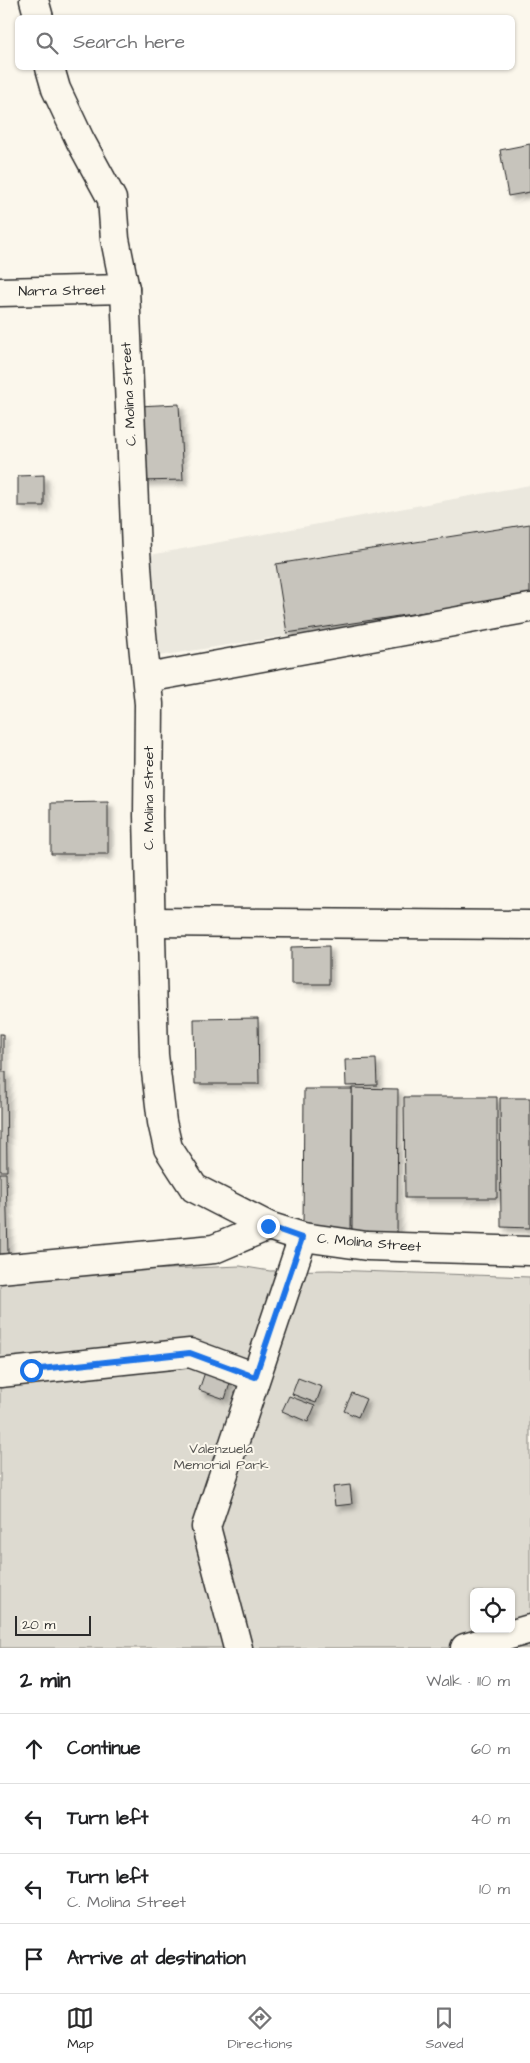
<!DOCTYPE html>
<html lang="en">
<head>
<meta charset="utf-8">
<style>
	body { margin:0; font-family:"Architects Daughter",sans-serif; background:#f2f2f2; color:#202124 }
	.controls { position:absolute; right:15px; bottom:15px; display:grid; overflow:hidden; border-radius:8px; box-shadow:0 1px 4px #0004 }
	.controls button { width:45px; height:45px; display:grid; place-items:center; padding:0; border:0; border-bottom:1px solid #e0e0e0; background:#fff; color:#202124; font:25px sans-serif }
	.scale { position:absolute; left:15px; bottom:12px; width:76px; box-sizing:border-box; padding-left:5px; border:2px solid #2b2b2b; border-top:0; font-size:14px; line-height:18px; white-space:nowrap; color:#2b2b2b; -webkit-text-stroke:4px #fbf7ec; paint-order:stroke }
	.stop { position:absolute; width:15px; height:15px; margin:-11px; border:4px solid #1a73e8; border-radius:50%; background:#fff }
	.stop.end { background:#1a73e8; border-color:#fff; box-shadow:0 1px 5px #0008 }
	.list { margin:0; padding:0; list-style:none }
	h2 { display:flex; justify-content:space-between; align-items:center; height:65px; margin:0; padding:0 20px; font-size:21px }
	h2 small { font-size:16px; font-weight:400; color:#757577 }
	.list li { display:grid; grid-template-columns:32px 1fr auto; gap:15px; align-items:center; box-sizing:border-box; height:70px; padding:0 20px; border-top:1px solid #e0e0e0 }
	.list b { display:block; font-size:19px; white-space:nowrap }
	.list p { margin:0; font-size:16px; white-space:nowrap; color:#757577 }
	.list em { font-size:16px; font-style:normal; color:#757577 }
	.icon { flex:none; width:28px; height:28px; fill:none; stroke:currentColor; stroke-width:2; stroke-linecap:round; stroke-linejoin:round }
	.map { position:relative; flex:none; width:530px; height:1648px; overflow:hidden }
	.search { position:absolute; background:#fff; box-shadow:0 1px 4px #0004; left:15px; right:15px; top:15px; height:55px; display:flex; align-items:center; gap:12px; box-sizing:border-box; padding:0 18px; border-radius:8px; color:#757577; font-size:19px }
	.sheet { height:345px; background:#fff }
	nav { display:flex; justify-content:space-around; align-items:center; box-sizing:border-box; height:70px; border-top:1px solid #e0e0e0; background:#fff; font-size:14px; color:#757577 }
	nav a { display:grid; justify-items:center; gap:2px }
	nav .on { color:#2b2b2b }
	.map>svg:first-child { display:block }
</style>
</head>
<body>
<div class="map">
<svg width="530" height="1648" viewBox="0 0 530 1648">
	<defs>
		<filter id="shadow"><feDropShadow dx="4.5" dy="4.5" stdDeviation="2.5" flood-color="#0004"/></filter>
	</defs>
	<rect width="100%" height="100%" fill="#fbf7ec"/>
	<filter id="ink" filterUnits="userSpaceOnUse"><feTurbulence type="fractalNoise" baseFrequency=".02" numOctaves="2"/><feDisplacementMap in="SourceGraphic" scale="10" xChannelSelector="R" yChannelSelector="G"/><feConvolveMatrix kernelMatrix="1 2 1 2 8 2 1 2 1" color-interpolation-filters="sRGB"/></filter>
	<g filter="url(#ink)">
		<!-- built -->
		<polygon fill="#ebe8de" points="530,485 530,597 159,656 150,555"/>
		<!-- green -->
		<path fill="#dddad0" stroke="#84827e" fill-rule="evenodd" d="M 240,1266 L 270,1271 L 330,1270 L 530,1277 L 530,1648 L 0,1648 L 0,1276 ZM 474,1592 L 511,1592 L 511,1629 L 474,1629 Z"/>
		<!-- building -->
		<g fill="#c7c4bc" stroke="#2b2b2b" filter="url(#shadow)">
			<polygon points="530,144 530,192 508,196 500,150"/>
			<polygon points="179,404 183,480 141,481 138,406"/>
			<polygon points="44,475 44,506 18,506 18,476"/>
			<polygon points="530,524 530,596 287,633 276,564"/>
			<polygon points="108,802 108,854 51,854 51,803"/>
			<polygon points="329,946 329,984 291,984 291,947"/>
			<polygon points="258,1018 259,1084 195,1084 194,1019"/>
			<rect x="0" y="1034" width="3" height="36"/>
			<polygon points="376,1059 377,1085 346,1086 345,1060"/>
			<polygon points="0,1072 6,1072 7,1171 0,1171"/>
			<polygon points="352,1088 398,1089 397,1233 352,1233"/>
			<polygon points="304,1089 352,1089 351,1232 303,1232"/>
			<polygon points="404,1097 497,1097 497,1198 405,1198"/>
			<polygon points="500,1098 530,1098 530,1228 501,1227"/>
			<polygon points="0,1173 6,1173 8,1254 0,1255"/>
			<polygon points="206,1369 232,1377 225,1399 199,1390"/>
			<polygon points="298,1378 322,1387 316,1403 292,1394"/>
			<polygon points="352,1393 366,1399 358,1417 344,1411"/>
			<polygon points="289,1396 315,1406 308,1422 282,1411"/>
			<polygon points="350,1485 352,1504 335,1506 333,1487"/>
		</g>
		<g fill="none" stroke-linecap="round" stroke-linejoin="round">
			<!-- minor casing -->
			<g stroke="#2b2b2b" stroke-width="31">
				<g id="minor">
					<polyline points="34,0 39,18"/>
					<polyline points="50,68 56,89 80,140 112,199 115,239 125,289 136,551 141,624 149,704 148,816 154,1055 162,1122 168,1148 194,1188 268,1226 303,1237 367,1246 530,1251"/>
					<polyline points="0,292 125,289"/>
					<polyline points="147,678 530,608"/>
					<polyline points="151,922 530,925"/>
					<polyline points="0,1269 214,1249 268,1226"/>
					<polyline points="0,1373 190,1353 255,1377"/>
					<polyline points="238,1648 206,1527 303,1237"/>
					<polyline points="465,1648 530,1629"/>
				</g>
			</g>
			<!-- minor -->
			<use href="#minor" stroke="#fbf7ec" stroke-width="28"/>
		</g>
	</g>
	<g fill="none" stroke-linecap="round" stroke-linejoin="round" filter="url(#ink)">
		<!-- route -->
		<polyline stroke="#1a73e8" stroke-width="6" points="31,1370 190,1353 255,1377 302,1238 268,1226"/>
	</g>
	<g text-anchor="middle" dominant-baseline="central" stroke-width="4" stroke-linejoin="round" paint-order="stroke">
		<!-- street labels -->
		<g font-size="14" fill="#2b2b2b" stroke="#fbf7ec">
			<text transform="translate(62 291) rotate(-1)">Narra Street</text>
			<text transform="translate(129 394) rotate(-93)">C. Molina Street</text>
			<text transform="translate(149 798) rotate(-90)">C. Molina Street</text>
			<text transform="translate(369 1243) rotate(5)">C. Molina Street</text>
		</g>
		<!-- park labels -->
		<g font-size="14" fill="#585754" stroke="#fbf7ec">
			<text x="221" y="1449">Valenzuela<tspan x="221" dy="16">Memorial Park</tspan></text>
		</g>
	</g>
</svg>
<div class="controls">
<button><svg class="icon" aria-label="locate" viewBox="0 0 24 24"><circle cx="12" cy="12" r="6"/><path d="M12 2v4M12 18v4M2 12h4M18 12h4"/></svg></button>
</div>
<div class="scale">20 m</div>
<div class="stop" style="left:31px;top:1370px"></div>
<div class="stop end" style="left:268px;top:1226px"></div>
<div class="search"><svg class="icon" aria-label="search" viewBox="0 0 24 24"><circle cx="10" cy="10" r="6"/><path d="M15 15l6 6"/></svg>Search here</div>
</div>
<section class="sheet">
<h2>2 min<small>Walk · 110 m</small></h2>
<ul class="list">
<li><svg class="icon" aria-label="ahead" viewBox="0 0 24 24"><path d="M12 20V5M6 11l6-6 6 6"/></svg><div><b>Continue</b></div><em>60 m</em></li>
<li><svg class="icon" aria-label="left" viewBox="0 0 24 24"><path d="M17 20v-9H6M10 6l-5 5 5 5"/></svg><div><b>Turn left</b></div><em>40 m</em></li>
<li><svg class="icon" aria-label="left" viewBox="0 0 24 24"><path d="M17 20v-9H6M10 6l-5 5 5 5"/></svg><div><b>Turn left</b><p>C. Molina Street</p></div><em>10 m</em></li>
<li><svg class="icon" aria-label="arrive" viewBox="0 0 24 24"><path d="M6 21V4h12l-3 4 3 4H6"/></svg><div><b>Arrive at destination</b></div></li>
</ul>
</section>
<nav>
<a class="on"><svg class="icon" aria-label="map" viewBox="0 0 24 24"><path d="M3 6l6-2 6 2 6-2v14l-6 2-6-2-6 2zM9 4v14M15 6v14"/></svg>Map</a>
<a><svg class="icon" aria-label="directions" viewBox="0 0 24 24"><path d="M12 3l9 9-9 9-9-9zM9 14v-3h6M13 9l2 2-2 2"/></svg>Directions</a>
<a><svg class="icon" aria-label="saved" viewBox="0 0 24 24"><path d="M7 4h10v16l-5-4-5 4z"/></svg>Saved</a>
</nav>
</body>
</html>
